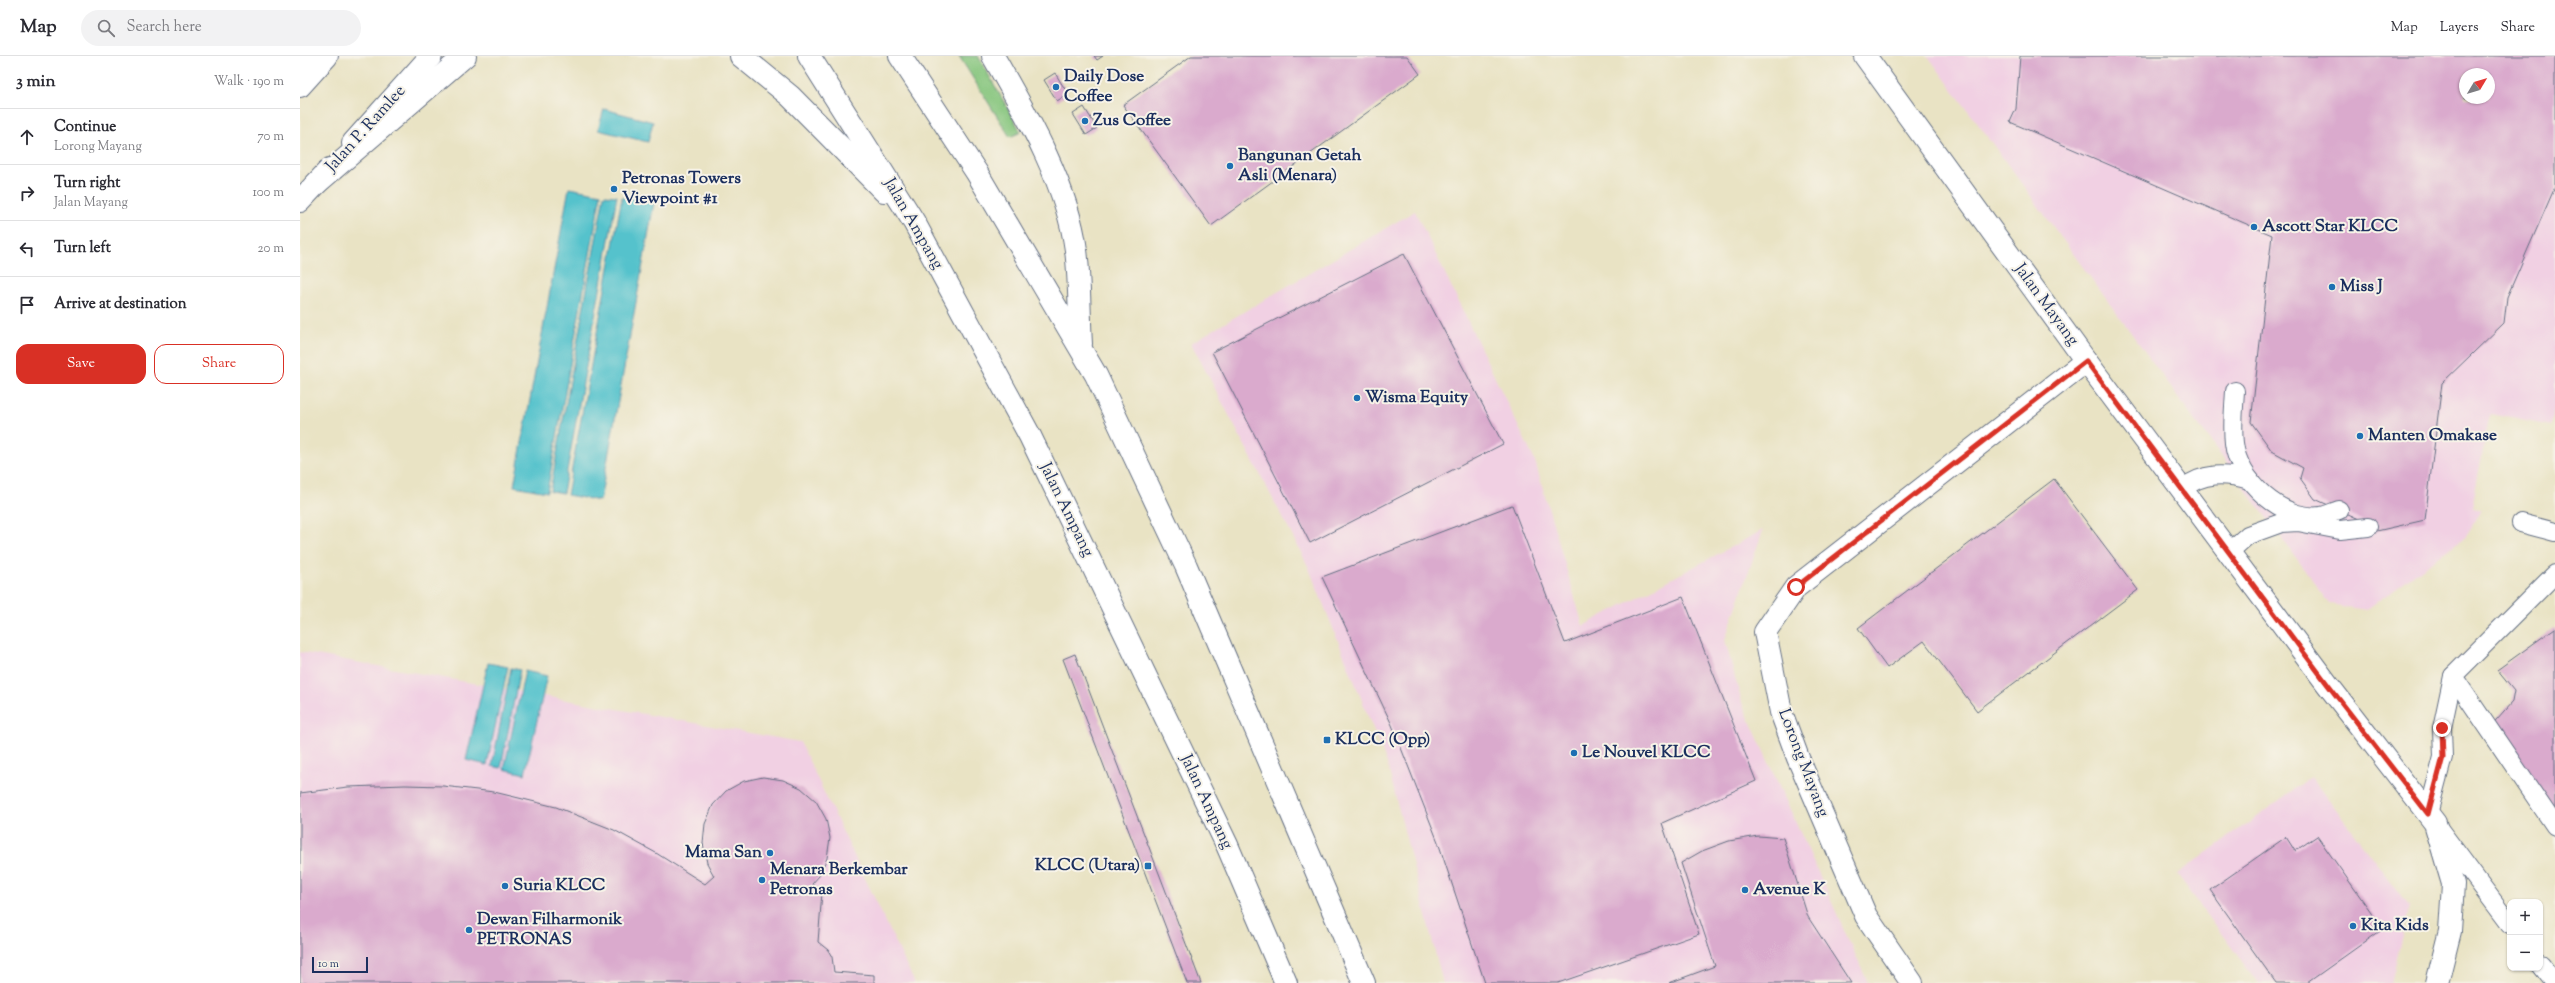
<!DOCTYPE html>
<html lang="en">
<head>
<meta charset="utf-8">
<style>
	body { margin:0; font-family:"Sorts Mill Goudy",serif; background:#f2f2f3; color:#2b2b33 }
	.controls { position:absolute; right:12px; bottom:12px; display:grid; overflow:hidden; border-radius:8px; box-shadow:0 1px 3px #0004 }
	.controls button { width:36px; height:36px; display:grid; place-items:center; padding:0; border:0; border-bottom:1px solid #e1e1e2; background:#fff; color:#2b2b33; font:20px sans-serif }
	.compass { position:absolute; left:2159px; top:12px; width:36px; height:36px; border-radius:50%; background:#fff; box-shadow:0 1px 3px #0004; rotate:52deg }
	.scale { position:absolute; left:12px; bottom:10px; width:56px; box-sizing:border-box; padding-left:4px; border:2px solid #1b2f5e; border-top:0; font-size:11px; line-height:14px; white-space:nowrap; color:#1b2f5e; -webkit-text-stroke:3px #f7f3e8; paint-order:stroke }
	.stop { position:absolute; width:12px; height:12px; margin:-9px; border:3px solid #d93025; border-radius:50%; background:#fff }
	.stop.end { background:#d93025; border-color:#fff; box-shadow:0 1px 4px #0008 }
	.list { margin:0; padding:0; list-style:none }
	h2 { display:flex; justify-content:space-between; align-items:center; height:52px; margin:0; padding:0 16px; font-size:17px }
	h2 small { font-size:13px; font-weight:400; color:#7c7c81 }
	.list li { display:grid; grid-template-columns:26px 1fr auto; gap:12px; align-items:center; box-sizing:border-box; height:56px; padding:0 16px; border-top:1px solid #e1e1e2 }
	.list b { display:block; font-size:15px; white-space:nowrap }
	.list p { margin:0; font-size:13px; white-space:nowrap; color:#7c7c81 }
	.list em { font-size:13px; font-style:normal; color:#7c7c81 }
	.actions { display:flex; gap:8px; padding:12px 16px }
	.actions a { flex:1; padding:9px 0; border:1px solid #d93025; border-radius:12px; text-align:center; font-size:14px; color:#d93025 }
	.actions .main { background:#d93025; color:#fff }
	.icon { flex:none; width:22px; height:22px; fill:none; stroke:currentColor; stroke-width:2; stroke-linecap:round; stroke-linejoin:round }
	.map { position:relative; flex:none; width:2255px; height:927px; overflow:hidden }
	header { display:flex; align-items:center; gap:24px; box-sizing:border-box; height:56px; padding:0 20px; background:#fff; border-bottom:1px solid #e1e1e2 }
	header strong { font-size:19px }
	nav { display:flex; gap:22px; margin-inline-start:auto; font-size:14px }
	.search { width:280px; height:36px; background:#f2f2f3; display:flex; align-items:center; gap:10px; box-sizing:border-box; padding:0 14px; border-radius:22px; color:#7c7c81; font-size:15px }
	main { display:flex }
	aside { flex:1; background:#fff }
	.map>svg:first-child { display:block }
</style>
</head>
<body>
<header>
<strong>Map</strong>
<div class="search"><svg class="icon" aria-label="search" viewBox="0 0 24 24"><circle cx="10" cy="10" r="6"/><path d="M15 15l6 6"/></svg>Search here</div>
<nav><a>Map</a><a>Layers</a><a>Share</a></nav>
</header>
<main>
<aside>
<h2>3 min<small>Walk · 190 m</small></h2>
<ul class="list">
<li><svg class="icon" aria-label="ahead" viewBox="0 0 24 24"><path d="M12 20V5M6 11l6-6 6 6"/></svg><div><b>Continue</b><p>Lorong Mayang</p></div><em>70 m</em></li>
<li><svg class="icon" aria-label="right" viewBox="0 0 24 24"><path d="M7 20v-9h11M14 6l5 5-5 5"/></svg><div><b>Turn right</b><p>Jalan Mayang</p></div><em>100 m</em></li>
<li><svg class="icon" aria-label="left" viewBox="0 0 24 24"><path d="M17 20v-9H6M10 6l-5 5 5 5"/></svg><div><b>Turn left</b></div><em>20 m</em></li>
<li><svg class="icon" aria-label="arrive" viewBox="0 0 24 24"><path d="M6 21V4h12l-3 4 3 4H6"/></svg><div><b>Arrive at destination</b></div></li>
</ul>
<div class="actions"><a class="main">Save</a><a>Share</a></div>
</aside>
<div class="map">
<svg width="2255" height="927" viewBox="0 0 2255 927">
	<rect width="100%" height="100%" fill="#f7f3e8"/>
	<filter id="ink" filterUnits="userSpaceOnUse"><feTurbulence type="fractalNoise" baseFrequency=".025" numOctaves="2"/><feDisplacementMap in="SourceGraphic" scale="8" xChannelSelector="R" yChannelSelector="G"/><feConvolveMatrix kernelMatrix="1 2 1 2 8 2 1 2 1" color-interpolation-filters="sRGB"/></filter>
	<filter id="wash" filterUnits="userSpaceOnUse"><feTurbulence type="fractalNoise" baseFrequency=".012" numOctaves="4" result="noise"/><feDisplacementMap in="SourceGraphic" scale="16" xChannelSelector="R" yChannelSelector="G"/><feGaussianBlur stdDeviation="0.9" result="paint"/><feColorMatrix in="noise" values="0 0 0 0 0 0 0 0 0 0 0 0 0 0 0 0 0 1.4 0 .05"/><feComposite in="paint" operator="in"/></filter>
	<g filter="url(#wash)">
		<rect width="100%" height="100%" fill="#e9e3c4"/>
		<!-- built -->
		<g fill="#f1d0e3" fill-rule="evenodd">
			<path d="M 1628,0 L 2255,0 L 2255,349 L 2251,370 L 2190,358 L 2172,452 L 2182,454 L 2166,480 L 2066,554 L 2030,548 ZM 2165,18 L 2189,18 L 2189,42 L 2165,42 Z"/>
			<polygon points="1115,155 1235,405 1283,570 1463,474 1425,584 1442,647 1568,927 1143,927 1087,707 1008,510 891,287"/>
			<polygon points="0,596 500,686 615,927 0,927"/>
			<polygon points="2011,721 2109,850 2091,927 1958,927 1877,818"/>
		</g>
		<!-- green -->
		<polygon fill="#85c57d" stroke="#507a6e" points="659,0 678,0 721,76 710,81"/>
		<!-- water -->
		<g fill="#55c2cc" stroke="#387895">
			<polygon points="304,53 353,66 348,86 298,74"/>
			<polygon points="269,132 301,138 247,436 214,430"/>
			<polygon points="304,139 317,140 263,437 250,435"/>
			<polygon points="322,141 354,147 300,445 267,439"/>
			<polygon points="188,607 208,611 187,709 166,704"/>
			<polygon points="211,612 220,614 201,712 192,710"/>
			<polygon points="225,615 247,620 225,718 204,713"/>
		</g>
		<g id="blocks">
			<!-- building -->
			<g fill="#daaacd" fill-rule="evenodd">
				<polygon points="794,0 803,0 797,4"/>
				<polygon points="891,0 1107,0 1120,18 911,170 823,49"/>
				<path d="M 1720,0 L 2255,0 L 2255,131 L 2207,241 L 2204,267 L 2142,327 L 2125,464 L 2068,477 L 2068,467 L 2015,443 L 2000,422 L 2003,412 L 1972,395 L 1951,366 L 1972,179 L 1710,66 L 1716,53 ZM 2165,18 L 2189,18 L 2189,42 L 2165,42 Z"/>
				<polygon points="755,17 768,38 757,45 744,24"/>
				<polygon points="784,51 797,72 786,79 773,58"/>
				<polygon points="1104,198 1203,388 1010,487 912,296"/>
				<polygon points="1754,423 1838,534 1677,655 1624,585 1587,612 1558,572"/>
				<polygon points="1212,449 1265,587 1383,541 1456,725 1362,767 1399,878 1258,927 1185,927 1138,786 1092,669 1022,521"/>
				<polygon points="2255,572 2255,765 2189,672 2212,646 2214,635 2197,614"/>
				<polygon points="775,598 901,927 887,927 763,603"/>
				<polygon points="463,721 483,724 501,732 516,745 526,763 530,782 527,802 519,820 512,828 522,836 518,886 528,894 532,901 534,916 574,919 574,927 0,927 0,737 48,731 105,729 143,730 194,736 256,751 314,774 356,797 405,828 414,820 407,807 403,787 405,768 413,749 426,735 444,725"/>
				<polygon points="1458,780 1483,782 1508,861 1551,927 1369,927 1415,910 1381,807 1402,795 1429,785"/>
				<polygon points="2017,780 2083,873 2007,927 1976,927 1910,834 1986,781 1995,795"/>
			</g>
		</g>
	</g>
	<g filter="url(#ink)">
		<use href="#blocks" fill-opacity="0" stroke="#636e82" stroke-width="1"/>
		<g fill="none" stroke-linecap="round" stroke-linejoin="round">
			<!-- service casing -->
			<g stroke="#636e82" stroke-width="20">
				<g id="service">
					<path d="M 1935,335 C 1934,352 1932,370 1934,387 C 1938,425 1982,465 2021,460 C 2027,459 2033,456 2039,454"/>
					<path d="M 1882,433 C 1903,416 1925,417 1950,424"/>
					<polyline points="2221,467 2255,476"/>
					<polyline points="1929,496 1948,479 1981,467 1998,466 2040,474 2068,471"/>
					<polyline points="2255,518 2153,620 2255,770"/>
					<polyline points="2128,758 2143,701 2142,672 2153,620"/>
					<polyline points="2139,773 2210,868"/>
					<polyline points="2240,908 2255,927"/>
				</g>
			</g>
			<!-- minor casing -->
			<g stroke="#636e82" stroke-width="24">
				<g id="minor">
					<polyline points="1565,0 1786,305 2028,629 2135,767 2153,828 2150,875 2137,927"/>
					<polyline points="1612,927 1566,860 1498,702 1481,656 1465,576 1496,531 1786,305"/>
				</g>
			</g>
			<!-- tertiary casing -->
			<g stroke="#636e82" stroke-width="24">
				<g id="tertiary">
					<polyline points="0,30 27,0"/>
					<polyline points="53,87 131,0"/>
					<polyline points="0,145 30,113"/>
				</g>
			</g>
			<!-- secondary casing -->
			<g stroke="#636e82" stroke-width="24">
				<g id="secondary">
					<polyline points="441,0 490,40 584,135"/>
					<polyline points="509,0 614,166 730,380 927,789 986,927"/>
					<polyline points="600,0 677,117 796,319 886,510 1064,927"/>
					<path d="M 693,0 C 726,58 767,127 776,194 C 780,225 779,257 781,288"/>
					<polyline points="0,14 5,0"/>
					<polyline points="17,127 165,0"/>
				</g>
			</g>
			<!-- service -->
			<use href="#service" stroke="#fff" stroke-width="18"/>
			<!-- minor -->
			<use href="#minor" stroke="#fff" stroke-width="22"/>
			<!-- tertiary -->
			<use href="#tertiary" stroke="#fff" stroke-width="22"/>
			<!-- secondary -->
			<use href="#secondary" stroke="#fff" stroke-width="22"/>
		</g>
	</g>
	<g fill="none" stroke-linecap="round" stroke-linejoin="round" filter="url(#ink)">
		<!-- route -->
		<polyline stroke="#d93025" stroke-width="5" points="1496,531 1786,305 2028,629 2128,758 2143,701 2142,672"/>
	</g>
	<!-- markers -->
	<g fill="#1f6fb2" stroke="#f7f3e8" stroke-width="1.5">
		<circle cx="756" cy="31" r="4"/>
		<circle cx="785" cy="65" r="4"/>
		<circle cx="930" cy="110" r="4"/>
		<circle cx="314" cy="133" r="4"/>
		<circle cx="1954" cy="171" r="4"/>
		<circle cx="2032" cy="231" r="4"/>
		<circle cx="1057" cy="342" r="4"/>
		<circle cx="2060" cy="380" r="4"/>
		<rect x="1023" y="680" width="8" height="8" rx="2"/>
		<circle cx="1274" cy="697" r="4"/>
		<circle cx="470" cy="797" r="4"/>
		<rect x="844" y="806" width="8" height="8" rx="2"/>
		<circle cx="462" cy="824" r="4"/>
		<circle cx="205" cy="830" r="4"/>
		<circle cx="1445" cy="834" r="4"/>
		<circle cx="2053" cy="870" r="4"/>
		<circle cx="169" cy="874" r="4"/>
	</g>
	<g text-anchor="middle" dominant-baseline="central" stroke-width="4" stroke-linejoin="round" paint-order="stroke">
		<!-- poi labels -->
		<g font-size="17" font-weight="bold" fill="#1b2f5e" stroke="#f7f3e8" text-anchor="start">
			<text x="764" y="21">Daily Dose<tspan x="764" dy="20">Coffee</tspan></text>
			<text x="793" y="65">Zus Coffee</text>
			<text x="938" y="100">Bangunan Getah<tspan x="938" dy="20">Asli (Menara)</tspan></text>
			<text x="322" y="123">Petronas Towers<tspan x="322" dy="20">Viewpoint #1</tspan></text>
			<text x="1962" y="171">Ascott Star KLCC</text>
			<text x="2040" y="231">Miss J</text>
			<text x="1065" y="342">Wisma Equity</text>
			<text x="2068" y="380">Manten Omakase</text>
			<text x="1035" y="684">KLCC (Opp)</text>
			<text x="1282" y="697">Le Nouvel KLCC</text>
			<text x="462" y="797" text-anchor="end">Mama San</text>
			<text x="840" y="810" text-anchor="end">KLCC (Utara)</text>
			<text x="470" y="814">Menara Berkembar<tspan x="470" dy="20">Petronas</tspan></text>
			<text x="213" y="830">Suria KLCC</text>
			<text x="1453" y="834">Avenue K</text>
			<text x="177" y="864">Dewan Filharmonik<tspan x="177" dy="20">PETRONAS</tspan></text>
			<text x="2061" y="870">Kita Kids</text>
		</g>
		<!-- street labels -->
		<g font-size="17" fill="#1b2f5e" stroke="#f7f3e8">
			<text transform="translate(66 73) rotate(-48)">Jalan P. Ramlee</text>
			<text transform="translate(613 168) rotate(60)">Jalan Ampang</text>
			<text transform="translate(1746 249) rotate(54)">Jalan Mayang</text>
			<text transform="translate(766 454) rotate(64)">Jalan Ampang</text>
			<text transform="translate(1503 707) rotate(69)">Lorong Mayang</text>
			<text transform="translate(906 746) rotate(65)">Jalan Ampang</text>
		</g>
	</g>
</svg>
<div class="controls">
<button>+</button>
<button>−</button>
</div>
<svg class="compass" viewBox="-18 -18 36 36"><path d="M0-13l5 13h-10z" fill="#e53935"/><path d="M0 13l5-13h-10z" fill="#7c7c81"/></svg>
<div class="scale">10 m</div>
<div class="stop" style="left:1496px;top:531px"></div>
<div class="stop end" style="left:2142px;top:672px"></div>
</div>
</main>
</body>
</html>
